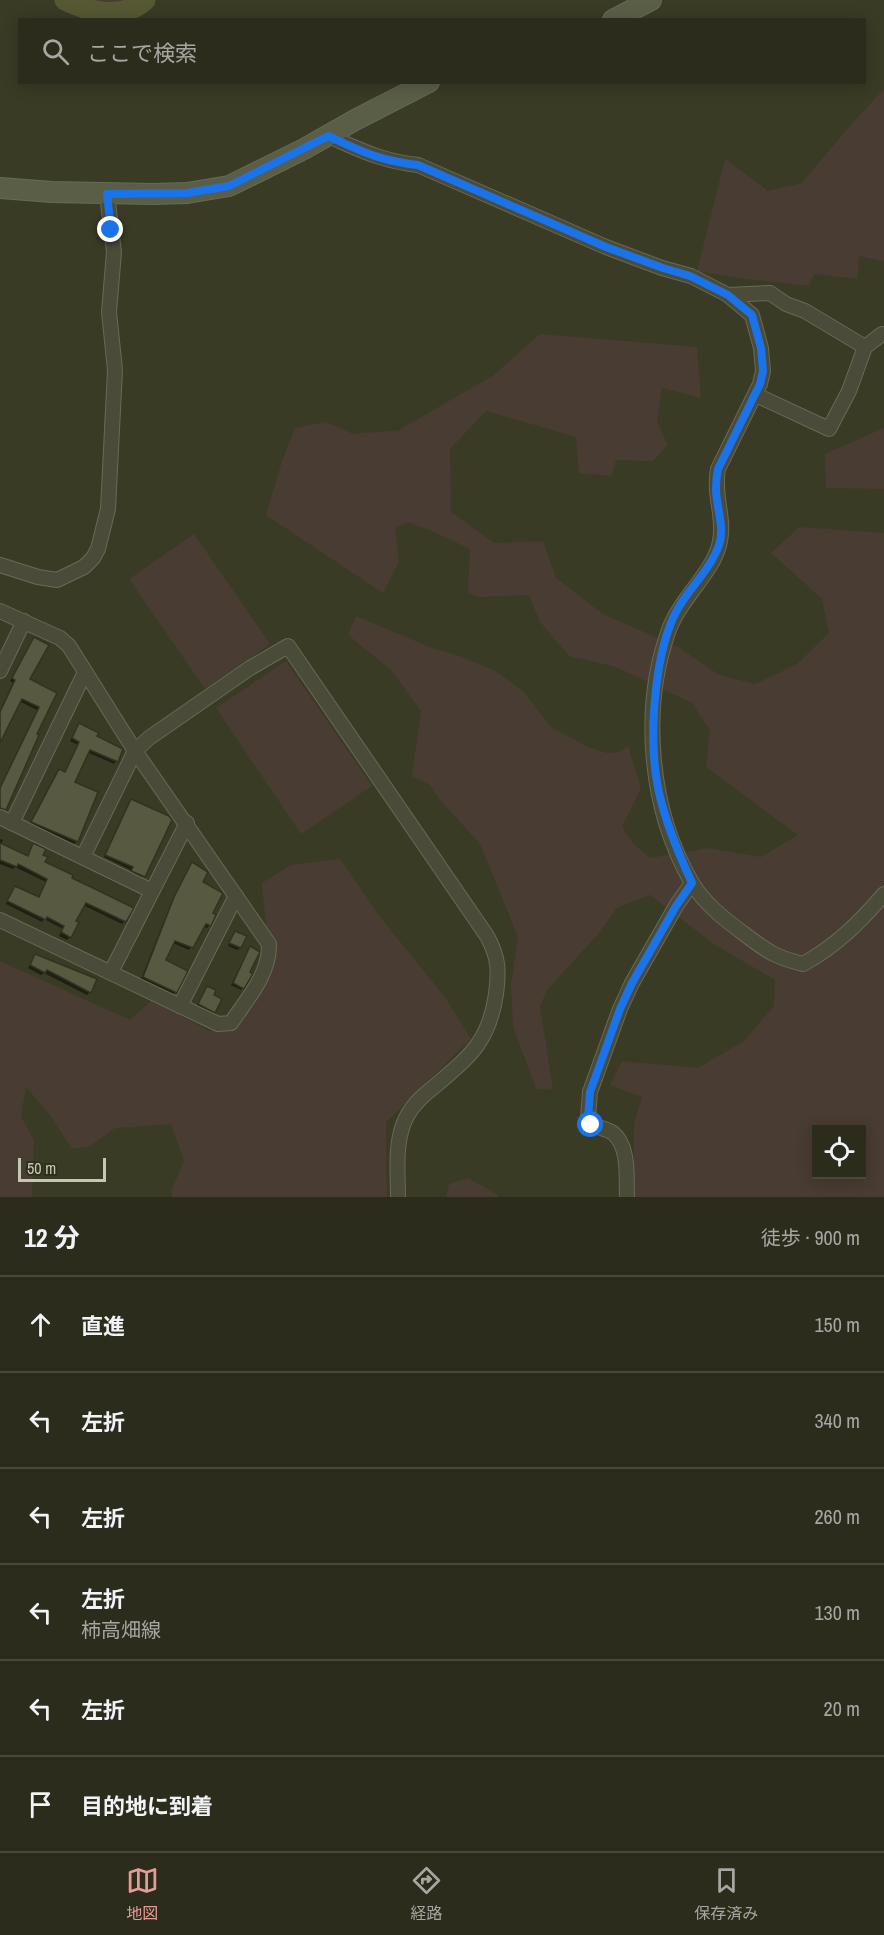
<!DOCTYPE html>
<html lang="ja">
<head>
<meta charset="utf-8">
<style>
	body { margin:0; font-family:"Archivo Narrow","Noto Sans JP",sans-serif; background:#383829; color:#f1f3f6 }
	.controls { position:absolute; right:18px; bottom:18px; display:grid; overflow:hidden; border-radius:0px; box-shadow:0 3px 15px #0003 }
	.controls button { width:54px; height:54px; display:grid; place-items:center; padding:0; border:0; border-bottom:2px solid #48483b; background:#2c2c1c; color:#f1f3f6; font:30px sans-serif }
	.scale { position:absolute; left:18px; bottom:15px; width:88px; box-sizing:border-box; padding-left:6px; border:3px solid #c5c7b5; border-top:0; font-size:16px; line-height:21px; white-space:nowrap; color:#c5c7b5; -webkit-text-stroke:4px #2f311e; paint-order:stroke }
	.stop { position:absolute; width:18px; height:18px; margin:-14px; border:4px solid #1a73e8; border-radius:50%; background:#fff }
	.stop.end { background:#1a73e8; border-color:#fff; box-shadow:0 2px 6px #0008 }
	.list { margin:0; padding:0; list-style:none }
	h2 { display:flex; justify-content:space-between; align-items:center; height:78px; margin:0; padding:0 24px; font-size:26px }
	h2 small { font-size:20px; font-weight:400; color:#a6a7a3 }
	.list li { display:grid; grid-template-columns:39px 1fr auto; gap:18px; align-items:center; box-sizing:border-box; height:96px; padding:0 24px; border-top:2px solid #48483b }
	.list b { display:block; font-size:22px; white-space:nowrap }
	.list p { margin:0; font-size:20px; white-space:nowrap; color:#a6a7a3 }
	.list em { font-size:20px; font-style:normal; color:#a6a7a3 }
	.icon { flex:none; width:33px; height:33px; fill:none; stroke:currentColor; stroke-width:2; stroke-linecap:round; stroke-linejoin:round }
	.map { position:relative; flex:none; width:884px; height:1197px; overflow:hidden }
	.search { position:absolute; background:#2c2c1c; box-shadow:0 3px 15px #0003; left:18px; right:18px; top:18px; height:66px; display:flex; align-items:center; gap:15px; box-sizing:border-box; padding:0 21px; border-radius:0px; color:#a6a7a3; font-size:22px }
	.sheet { height:654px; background:#2c2c1c }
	nav { display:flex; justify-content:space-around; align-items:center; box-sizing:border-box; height:84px; border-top:2px solid #48483b; background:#2c2c1c; font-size:16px; color:#a6a7a3 }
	nav a { display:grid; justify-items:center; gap:3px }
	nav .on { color:#e69b98 }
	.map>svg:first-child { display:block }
</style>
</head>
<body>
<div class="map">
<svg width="884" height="1197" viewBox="0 0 884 1197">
	<rect width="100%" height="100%" fill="#3a3b25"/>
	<!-- green -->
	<g fill="#493c32" fill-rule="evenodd">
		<path d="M 89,0 L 134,0 C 119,10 104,6 89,0 Z"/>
		<polygon points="884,89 884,261 859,256 857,279 814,274 809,286 745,279 697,271 725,159 768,191 802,183 848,128"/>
		<path d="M 540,334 L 697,347 L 701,398 L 662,388 L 657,422 L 668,445 L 653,461 L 616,460 L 612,476 L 579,473 L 576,437 L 486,411 L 450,449 L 451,512 L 494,543 L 543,541 L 556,578 L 603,614 L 678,647 L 719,675 L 755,684 L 797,664 L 829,633 L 822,599 L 771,553 L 799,527 L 884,533 L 884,1197 L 634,1197 L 634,1124 L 642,1097 L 610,1085 L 622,1061 L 698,1068 L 744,1041 L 774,1006 L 775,980 L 715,945 L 650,895 L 617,908 L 599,933 L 548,989 L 540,1006 L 553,1090 L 536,1089 L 513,1026 L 511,985 L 518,937 L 480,844 L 440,800 L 430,785 L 412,776 L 421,711 L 391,670 L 348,635 L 356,616 L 432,648 L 460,656 L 495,671 L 523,691 L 551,727 L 588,747 L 607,753 L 619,752 L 628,746 L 641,788 L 622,827 L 633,843 L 650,858 L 708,848 L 761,857 L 798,835 L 706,767 L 710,731 L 692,703 L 616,667 L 569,656 L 540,622 L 529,595 L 478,597 L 468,592 L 470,549 L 434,532 L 408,522 L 395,528 L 399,562 L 383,593 L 266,515 L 282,461 L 295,428 L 326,422 L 353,434 L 399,430 L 494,375 ZM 816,1130 L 862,1130 L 862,1174 L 816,1174 Z"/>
		<polygon points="884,428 884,489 826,488 825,454"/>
		<polygon points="194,534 270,644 205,689 129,579"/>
		<polygon points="286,661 372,786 301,834 216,708"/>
		<polygon points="340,859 381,918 445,997 471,1039 386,1122 387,1197 172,1197 171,1191 184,1161 171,1124 115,1128 90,1146 72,1149 50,1115 26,1087 21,1116 34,1141 32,1197 0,1197 0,961 130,1020 152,1000 209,1031 229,1029 274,942 266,926 262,883 291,865"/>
		<polygon points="468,1178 498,1195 499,1197 446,1197 449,1184"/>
	</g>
	<!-- shadow -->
	<g fill="#0007">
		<polygon points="20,664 28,680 55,693 2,811 0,810 0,788 37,710 19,701 0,740 0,711 13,683 10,681"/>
		<polygon points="77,728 121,750 114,764 87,752 73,783 77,841 74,844 29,825 56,773 59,771 64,773 78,745 70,741"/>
		<polygon points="131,801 170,820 141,879 130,874 131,870 104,857"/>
		<polygon points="0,839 3,840 1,845 27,857 34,845 41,855 43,863 70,878 125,921 122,924 83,905 74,921 70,937 67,940 59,936 63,929 44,919 42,922 6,904 13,890 38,899 46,882 15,867 13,869 0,864"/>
		<polygon points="192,864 201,883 211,914 209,925 207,928 203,926 189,950 173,943 164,961 175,992 173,994 141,979 172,901"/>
		<polygon points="235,932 240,948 237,950 228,946"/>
		<polygon points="250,947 248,973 241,990 231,985"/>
		<polygon points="36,955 90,992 87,995 44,973 41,975 28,968"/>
		<polygon points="207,988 212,996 214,1012 211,1015 196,1007"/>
	</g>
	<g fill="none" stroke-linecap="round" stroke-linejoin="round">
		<!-- river -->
		<path stroke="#565833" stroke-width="21" d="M 65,0 C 90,12 121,21 145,0"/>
	</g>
	<!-- building -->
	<g fill="#575940" stroke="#313320" stroke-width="1.5">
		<polygon points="34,637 49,645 30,679 57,693 37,734 39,735 6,810 0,808 0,788 39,707 22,699 0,743 0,712 15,680 12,678"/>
		<polygon points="79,723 99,733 97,736 123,749 118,762 90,750 75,782 98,792 78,842 31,822 59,769 65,772 79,742 72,738"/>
		<polygon points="131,799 169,816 172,820 145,877 131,871 133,867 105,855"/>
		<polygon points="0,843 28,856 33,843 46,849 43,855 48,857 45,862 73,875 72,878 93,888 134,908 126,922 86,903 76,921 79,922 71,938 61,932 64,926 47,917 46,920 7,901 15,886 39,897 47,879 18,864 17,867 0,860"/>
		<polygon points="192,862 208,872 203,882 223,893 213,913 216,915 211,926 206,924 193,948 175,941 166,960 188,971 177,993 143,977 174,897"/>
		<polygon points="235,931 247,936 241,948 229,943"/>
		<polygon points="250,946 260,952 250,972 253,974 244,989 233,983"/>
		<polygon points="35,954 97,979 91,993 47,970 45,973 30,965"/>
		<polygon points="207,986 216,990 214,995 222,999 215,1013 198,1004"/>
	</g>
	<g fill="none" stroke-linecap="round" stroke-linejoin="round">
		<!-- street casing -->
		<g stroke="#686a57" stroke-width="16">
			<g id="street">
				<path d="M 328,136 C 361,150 381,161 418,165 L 606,247 L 662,268 L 691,276 L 728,295 L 752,315 L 761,348 L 763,371 L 760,384 L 718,469 C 713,496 725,517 720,541 C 716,569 681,598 670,627 C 640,707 649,809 692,883 C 704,903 724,919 743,933 C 767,951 774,957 803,964 C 836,946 860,922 884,894"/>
				<polyline points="728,295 770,293 786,304 805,311 865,347"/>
				<polyline points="756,395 829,429 849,391 865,347 882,334"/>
				<polyline points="0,565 38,577 57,580 84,567 93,558 98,549 108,509 115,370 109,312 114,252 107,194"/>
				<path d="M 0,611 L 60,638 L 69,646 L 135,751 L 269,944 C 270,974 247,999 231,1023 L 218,1024 L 0,920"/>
				<polyline points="0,671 24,621"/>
				<polyline points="0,817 152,891"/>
				<polyline points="12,823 85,672"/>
				<path d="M 83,857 L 135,751 L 149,738 L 250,668 L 288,646 L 487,936 C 499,958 499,970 496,994 C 489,1042 470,1056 435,1086 C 424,1095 414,1103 407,1116 C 394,1140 398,1171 398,1197"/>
				<polyline points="111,972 187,823"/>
				<polyline points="180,1006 236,896"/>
				<path d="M 627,1197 C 626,1178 630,1147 613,1133 C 607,1129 598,1127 591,1125 L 588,1118 L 590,1092 L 620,1009 L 632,983 L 676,906 L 692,883"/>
			</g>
		</g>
		<!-- secondary casing -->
		<g stroke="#686a57" stroke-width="22">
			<g id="secondary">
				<polyline points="613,20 651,0"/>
				<polyline points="0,188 52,192 153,194 187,193 229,186 304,149 355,120 429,82"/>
			</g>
		</g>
		<!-- street -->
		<use href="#street" stroke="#4a4c39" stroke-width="14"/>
		<!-- secondary -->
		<use href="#secondary" stroke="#5b5e47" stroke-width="20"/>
	</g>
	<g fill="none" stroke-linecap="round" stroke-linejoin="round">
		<!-- route -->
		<path stroke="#1a73e8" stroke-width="8" d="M 111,230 L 107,194 L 187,193 L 229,186 L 328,136 C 361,151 380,161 418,165 L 606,247 L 663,268 L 690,276 L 728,295 L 752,315 L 761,348 L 763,371 L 760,384 L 718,469 C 716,479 715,489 717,500 C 719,515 724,531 719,545 C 710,570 689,588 677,610 C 664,634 659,662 656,689 C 647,770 659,810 692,883 L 676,906 L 632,983 L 620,1009 L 590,1092 L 588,1118 L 591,1125"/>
	</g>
</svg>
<div class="controls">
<button><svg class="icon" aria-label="locate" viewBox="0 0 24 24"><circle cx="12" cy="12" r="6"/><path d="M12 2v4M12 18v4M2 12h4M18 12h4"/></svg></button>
</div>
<div class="scale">50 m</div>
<div class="stop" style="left:591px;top:1125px"></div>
<div class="stop end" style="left:111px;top:230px"></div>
<div class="search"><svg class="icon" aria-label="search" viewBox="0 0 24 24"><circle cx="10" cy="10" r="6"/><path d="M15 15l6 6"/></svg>ここで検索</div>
</div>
<section class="sheet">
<h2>12 分<small>徒歩 · 900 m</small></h2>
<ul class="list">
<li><svg class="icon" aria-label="ahead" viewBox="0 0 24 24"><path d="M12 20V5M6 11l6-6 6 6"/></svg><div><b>直進</b></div><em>150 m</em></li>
<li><svg class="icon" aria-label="left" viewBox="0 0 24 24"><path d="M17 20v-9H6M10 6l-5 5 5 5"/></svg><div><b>左折</b></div><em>340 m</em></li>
<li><svg class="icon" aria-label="left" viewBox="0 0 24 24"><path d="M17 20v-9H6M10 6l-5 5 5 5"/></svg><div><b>左折</b></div><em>260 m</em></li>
<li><svg class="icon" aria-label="left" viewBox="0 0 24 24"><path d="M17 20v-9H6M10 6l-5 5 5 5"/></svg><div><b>左折</b><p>柿高畑線</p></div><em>130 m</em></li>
<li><svg class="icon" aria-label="left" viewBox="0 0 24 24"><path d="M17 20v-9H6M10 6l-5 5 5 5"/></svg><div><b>左折</b></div><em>20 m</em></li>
<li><svg class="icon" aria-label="arrive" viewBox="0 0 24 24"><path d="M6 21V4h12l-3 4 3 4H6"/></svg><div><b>目的地に到着</b></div></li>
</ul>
</section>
<nav>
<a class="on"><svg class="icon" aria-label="map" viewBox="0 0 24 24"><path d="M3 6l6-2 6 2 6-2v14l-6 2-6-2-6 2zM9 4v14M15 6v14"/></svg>地図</a>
<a><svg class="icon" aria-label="directions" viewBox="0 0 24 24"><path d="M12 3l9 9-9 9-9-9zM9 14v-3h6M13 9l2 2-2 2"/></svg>経路</a>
<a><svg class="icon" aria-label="saved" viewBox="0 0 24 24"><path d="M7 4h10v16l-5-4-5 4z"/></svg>保存済み</a>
</nav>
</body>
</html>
